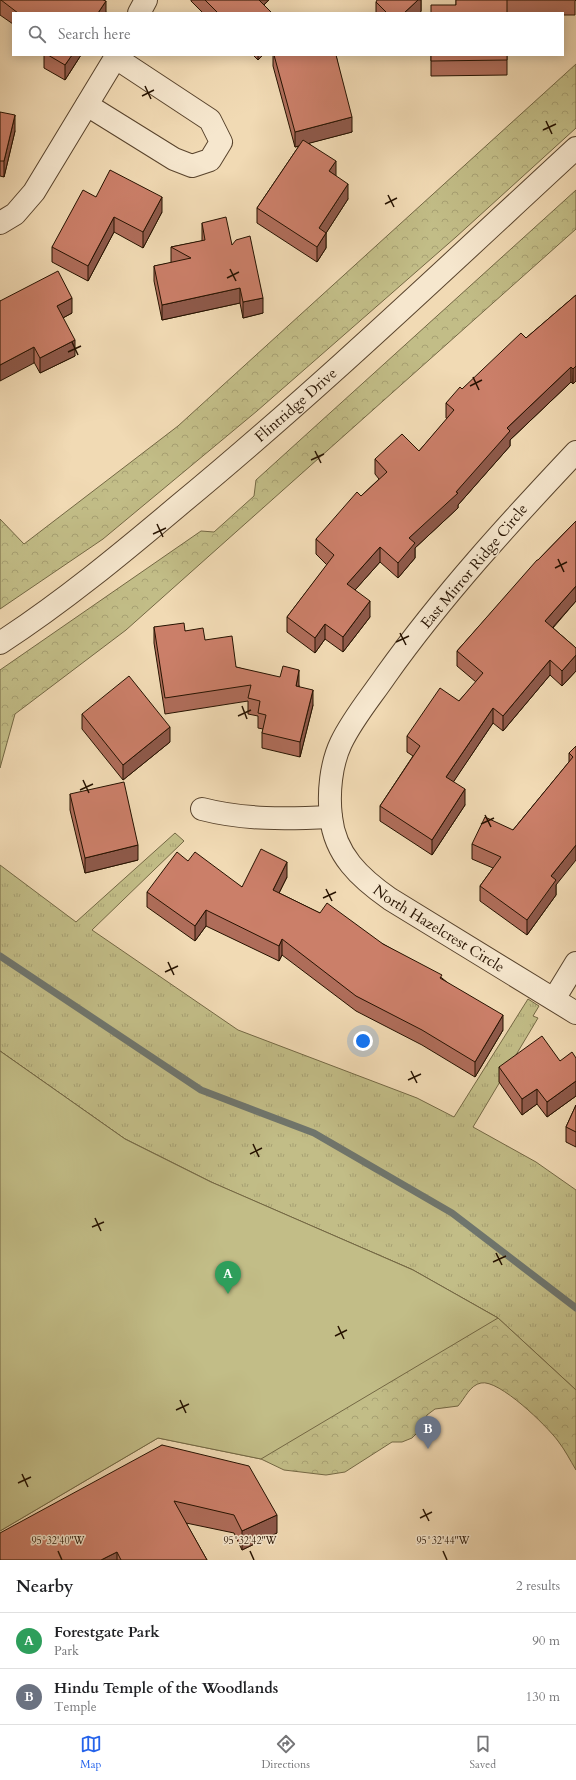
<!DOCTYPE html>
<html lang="en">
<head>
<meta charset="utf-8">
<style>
	body { margin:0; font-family:Cardo,serif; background:#f2f2f2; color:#202124 }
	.you { position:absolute; left:363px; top:1041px; width:14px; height:14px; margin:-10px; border:3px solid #fff; border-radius:50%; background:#1a73e8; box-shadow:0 0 0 6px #1a73e833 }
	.badge { display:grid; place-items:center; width:26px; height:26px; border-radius:50%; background:#2563eb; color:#fff; font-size:13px; font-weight:700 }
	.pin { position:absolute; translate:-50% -33px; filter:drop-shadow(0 1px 2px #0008) }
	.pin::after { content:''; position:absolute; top:21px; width:14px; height:12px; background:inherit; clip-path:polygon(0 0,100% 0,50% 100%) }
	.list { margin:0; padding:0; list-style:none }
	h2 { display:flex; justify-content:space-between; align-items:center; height:52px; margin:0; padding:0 16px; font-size:17px }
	h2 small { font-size:13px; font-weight:400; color:#757577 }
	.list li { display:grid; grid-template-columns:26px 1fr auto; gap:12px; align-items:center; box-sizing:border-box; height:56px; padding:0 16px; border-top:1px solid #e0e0e0 }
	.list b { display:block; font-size:15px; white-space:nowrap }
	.list p { margin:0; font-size:13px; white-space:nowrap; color:#757577 }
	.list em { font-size:13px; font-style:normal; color:#757577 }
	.icon { flex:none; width:22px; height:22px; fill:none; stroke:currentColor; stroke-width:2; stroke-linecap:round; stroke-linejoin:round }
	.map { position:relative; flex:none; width:576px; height:1560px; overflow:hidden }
	.search { position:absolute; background:#fff; box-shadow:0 2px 10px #0003; left:12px; right:12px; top:12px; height:44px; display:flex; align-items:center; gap:10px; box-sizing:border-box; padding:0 14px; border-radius:0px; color:#757577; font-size:15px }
	.sheet { height:164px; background:#fff }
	nav { display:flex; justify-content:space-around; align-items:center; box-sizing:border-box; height:56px; border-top:1px solid #e0e0e0; background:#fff; font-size:11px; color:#757577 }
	nav a { display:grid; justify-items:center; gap:2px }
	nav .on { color:#2563eb }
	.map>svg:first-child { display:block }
</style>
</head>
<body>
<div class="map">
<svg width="576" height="1560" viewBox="0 0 576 1560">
	<defs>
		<pattern id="grass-tufts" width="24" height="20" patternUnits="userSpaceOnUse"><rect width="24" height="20" fill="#c2bd87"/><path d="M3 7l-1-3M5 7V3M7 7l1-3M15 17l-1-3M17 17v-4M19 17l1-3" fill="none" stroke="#a7a173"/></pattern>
		<pattern id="forest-crowns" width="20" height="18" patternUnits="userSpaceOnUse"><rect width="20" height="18" fill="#c2bd87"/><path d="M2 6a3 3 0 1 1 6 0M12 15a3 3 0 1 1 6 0" fill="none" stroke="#a7a173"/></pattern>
	</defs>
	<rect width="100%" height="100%" fill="#f1dab4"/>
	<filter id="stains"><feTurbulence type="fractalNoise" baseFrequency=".005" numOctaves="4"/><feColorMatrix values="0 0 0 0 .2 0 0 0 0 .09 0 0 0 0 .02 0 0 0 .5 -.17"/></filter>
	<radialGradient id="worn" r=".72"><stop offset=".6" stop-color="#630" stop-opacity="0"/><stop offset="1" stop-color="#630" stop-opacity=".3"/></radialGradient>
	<!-- grass -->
	<polygon fill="url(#grass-tufts)" stroke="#746844" points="175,833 184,841 92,930 238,1030 417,1098 454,1117 528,999 539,1006 533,1016 538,1018 473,1127 536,1162 576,1190 576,1390 498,1318 411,1269 219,1186 125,1139 0,1051 0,865 76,922"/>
	<!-- forest -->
	<g fill="url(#forest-crowns)" stroke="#746844">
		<polygon points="576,64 576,128 456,237 257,411 103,539 0,609 0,519 24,544 178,426"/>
		<polygon points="576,190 576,229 126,630 15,714 0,768 0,670 201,531 214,532 254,496 256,480"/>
		<path d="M 0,1051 L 125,1139 L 211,1182 L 413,1270 L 498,1318 L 576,1390 L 576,1470 C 570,1460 565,1450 558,1441 C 547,1426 499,1379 481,1383 C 470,1385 465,1398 458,1406 L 435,1409 L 427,1415 L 421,1429 L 412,1438 L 402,1442 L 392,1442 L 345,1472 L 326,1475 L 284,1470 L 261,1459 L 158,1438 L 0,1531 Z"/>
	</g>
	<!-- park -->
	<polygon fill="#c2bd87" stroke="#746844" points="0,1051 125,1139 211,1182 413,1270 498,1318 261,1459 158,1438 0,1531"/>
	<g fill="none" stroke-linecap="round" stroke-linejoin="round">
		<!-- stream -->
		<polyline stroke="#6f766e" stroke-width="7" points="0,956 201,1090 314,1133 452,1213 576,1308"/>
		<!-- minor casing -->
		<g stroke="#59442d" stroke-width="24">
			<g id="minor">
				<polyline points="139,13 146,0"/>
				<polyline points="87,105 174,159 192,166 210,160 221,142 210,120 116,58"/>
				<polyline points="0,223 15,214 34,192 117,55"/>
				<path id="s1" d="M 576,452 C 509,523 443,595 386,675 C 371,697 353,718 341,743 C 331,764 328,793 331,817 C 335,855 360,878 390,899 L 576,1013"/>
				<path id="s2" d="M 0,643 C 63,602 121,554 178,506 C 316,392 445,269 576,148"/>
				<path d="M 202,809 C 244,820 287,819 331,817"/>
				<polyline points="554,999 576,963"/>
			</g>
		</g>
		<!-- minor -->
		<use href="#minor" stroke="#f6e7ce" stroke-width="22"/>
	</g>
	<!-- wall -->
	<g fill="#af6d5a" stroke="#261200">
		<polygon points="0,0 103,0 106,13 13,13 13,24 0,15"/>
		<polygon points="191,0 269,0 264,5 272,13 203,13 191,1"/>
		<polygon points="421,0 421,11 420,13 376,13 376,2"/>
		<polygon points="456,0 576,0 575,1 575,15 563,15 563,13 431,13 456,5"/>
		<polygon points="44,55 81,55 65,80 44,68"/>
		<polygon points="253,55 263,55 258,60"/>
		<polygon points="273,55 336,55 352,132 309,143 336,176 348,199 326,233 326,248 317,262 257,223 257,208 299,146 295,147 273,66"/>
		<polygon points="431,55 507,55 507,75 431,76"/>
		<polygon points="0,112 15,131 4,177 0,176"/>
		<polygon points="96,197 162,212 143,248 114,232 88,281 52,262 52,247"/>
		<polygon points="202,223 232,245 263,313 243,318 240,303 162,320 154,281 154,266 171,263 171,247 202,241"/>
		<polygon points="576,295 573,384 571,382 510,440 510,446 458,505 458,508 415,548 415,558 398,578 380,562 355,590 370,617 343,652 325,639 315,653 287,632 287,617 327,565 316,554 316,539 379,479 375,474 375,459 419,451 447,419 446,418 446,403 462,389 526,338"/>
		<polygon points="0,301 72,313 63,318 75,356 40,373"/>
		<polygon points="576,521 576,601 553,628 576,648 576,671 562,686 550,675 503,731 493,723 453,782 465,805 432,855 380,821 380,806 413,756 407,752 407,736 459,701 476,682 457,666 457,651 538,560"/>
		<polygon points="154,627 185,631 205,640 236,667 299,685 299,686 313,705 300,757 262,748 262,733 263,729 258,728 258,716 248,714 248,701 165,714 154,643"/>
		<polygon points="82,714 170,742 123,780 82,729"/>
		<polygon points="576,746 556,885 556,895 527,935 480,901 480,886 493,868 472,859 472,844 513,830 569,762 569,753"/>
		<polygon points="70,794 138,860 85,873 70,810"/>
		<polygon points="188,861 242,887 287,877 279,893 383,944 442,978 503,1030 475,1077 422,1045 356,1011 282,955 279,961 206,926 195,941 147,907 147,892"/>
		<polygon points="576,1058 576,1096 547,1117 537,1104 522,1115 499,1082 499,1067 560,1061"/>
		<polygon points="576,1105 576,1147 566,1142 566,1127"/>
		<polygon points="162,1445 277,1533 242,1550 234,1533 186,1523 207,1560 0,1560"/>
	</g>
	<!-- shaded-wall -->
	<g fill="#8e594a" stroke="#261200">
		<polygon points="256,0 269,0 256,12"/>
		<polygon points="418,0 421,0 421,11 420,13 404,13"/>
		<polygon points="106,1 106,13 98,13"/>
		<polygon points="72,55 81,55 65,80 65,65"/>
		<polygon points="258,55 263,55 258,60"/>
		<polygon points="15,115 15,131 4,177 4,161"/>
		<polygon points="352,117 352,132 295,147 295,132"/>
		<polygon points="336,161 336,176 329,171"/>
		<polygon points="348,184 348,199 319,244 319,228"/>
		<polygon points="162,197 162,212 143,248 143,232"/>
		<polygon points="114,217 114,232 88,281 88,266"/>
		<polygon points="326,233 326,248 317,262 317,247"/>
		<polygon points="240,288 240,303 162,320 162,305"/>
		<polygon points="72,298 72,313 57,321 57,306"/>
		<polygon points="263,298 263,313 243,318 243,302"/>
		<polygon points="75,340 75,356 40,373 40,358"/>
		<polygon points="34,347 34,363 0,381 0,365"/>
		<polygon points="576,366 576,381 573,384 573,369"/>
		<polygon points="571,367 571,382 510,440 510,446 458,505 458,508 415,548 415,558 398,578 398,563 409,538 456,492 507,428"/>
		<polygon points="380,547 380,562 347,599 347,584"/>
		<polygon points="576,586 576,601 545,636 545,621"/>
		<polygon points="370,601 370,617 343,652 343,637"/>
		<polygon points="325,624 325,639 315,653 315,638"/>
		<polygon points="576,655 576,671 562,686 562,671"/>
		<polygon points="550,660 550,675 503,731 503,716"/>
		<polygon points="299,670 299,685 296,701 296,686"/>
		<polygon points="313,690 313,705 300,757 300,742"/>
		<polygon points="493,708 493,723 446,793 446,777"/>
		<polygon points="170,727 170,742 123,780 123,765"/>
		<polygon points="465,789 465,805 432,855 432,840"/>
		<polygon points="138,845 138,860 85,873 85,858"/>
		<polygon points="576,845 576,860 556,885 556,895 527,935 527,920 551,876"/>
		<polygon points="287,862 287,877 273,905 273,890"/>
		<polygon points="206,910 206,926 195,941 195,926"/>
		<polygon points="282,939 282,955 279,961 279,946"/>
		<polygon points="503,1015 503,1030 475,1077 475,1062"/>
		<polygon points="576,1081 576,1096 547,1117 547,1102"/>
		<polygon points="537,1089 537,1104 522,1115 522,1099"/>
		<polygon points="277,1515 277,1533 242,1550 242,1531"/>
		<polygon points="117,1552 117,1560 101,1560"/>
	</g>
	<!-- building -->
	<g fill="#cb7f69" stroke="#261200">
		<polygon points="1,0 103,0 106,1 98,13 18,13"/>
		<polygon points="205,0 259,0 272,13 218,13"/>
		<polygon points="377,0 418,0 404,13 387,13 376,2"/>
		<polygon points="456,0 507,0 507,13 431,13 431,5 456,5"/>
		<polygon points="48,55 72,55 65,65"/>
		<polygon points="274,55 336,55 352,117 295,132"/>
		<polygon points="431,55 507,55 507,60 431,61"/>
		<polygon points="0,112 15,115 4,161 0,161"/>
		<polygon points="303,140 336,161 329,171 348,184 319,228 326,233 317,247 257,208"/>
		<polygon points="110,170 162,197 143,232 114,217 88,266 52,247 83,190 96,197"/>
		<polygon points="226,217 232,245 236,240 250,236 263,298 243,302 240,288 162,305 154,266 191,258 171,247 205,240 202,223"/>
		<polygon points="58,271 72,298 57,306 75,340 40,358 34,347 0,365 0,301"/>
		<polygon points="576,295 576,366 573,369 571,367 507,428 510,431 456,492 458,493 409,538 415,543 398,563 380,547 347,584 370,601 343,637 325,624 315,638 287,617 334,555 316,539 357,492 361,496 387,472 375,459 402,434 419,451 454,410 446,403 460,387 462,389 521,333 526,338"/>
		<polygon points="576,521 576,586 545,621 576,648 576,655 562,671 550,660 503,716 493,708 446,777 465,789 432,840 380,806 420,746 407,736 440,688 459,701 483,673 457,651 537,560 538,560"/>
		<polygon points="184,623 185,631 203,628 205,640 232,636 236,667 280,677 283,666 299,670 296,686 313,690 300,742 262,733 266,715 258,713 260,701 248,698 251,685 165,698 154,627"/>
		<polygon points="129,676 170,727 123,765 82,714"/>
		<polygon points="576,746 576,845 551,876 556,880 527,920 480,886 501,857 472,844 485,817 513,830 573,757 569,753"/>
		<polygon points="124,782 138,845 85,858 70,794"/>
		<polygon points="261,849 287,862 273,890 320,913 327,903 383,944 442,975 440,978 503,1015 475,1062 422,1030 356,996 282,939 279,946 206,910 195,926 147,892 177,852 188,861 195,852 242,887"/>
		<polygon points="542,1036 560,1061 572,1052 576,1058 576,1081 547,1102 537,1089 522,1099 499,1067"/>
		<polygon points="576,1105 576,1132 566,1127"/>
		<polygon points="162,1445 249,1466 277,1515 242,1531 234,1515 174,1501 207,1560 121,1560 117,1552 101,1560 0,1560 0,1533"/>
	</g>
	<!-- ticks -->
	<path fill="none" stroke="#261200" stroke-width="1.5" d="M 145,86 L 151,99M 142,96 L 154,90M 546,121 L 552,134M 543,130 L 556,124M 388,195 L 394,207M 385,204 L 397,198M 230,269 L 236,281M 227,278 L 239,272M 72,342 L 78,355M 68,352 L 81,346M 473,377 L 479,390M 470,386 L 482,380M 315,451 L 321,463M 311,460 L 324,454M 157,524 L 163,537M 153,534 L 166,528M 558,559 L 564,572M 555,568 L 567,562M 400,633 L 406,645M 396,642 L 409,636M 242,706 L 247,719M 238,716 L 251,710M 83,780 L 89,793M 80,790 L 93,784M 485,815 L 491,827M 481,824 L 494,818M 326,889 L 332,901M 323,898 L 336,892M 168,962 L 174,975M 165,972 L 178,966M 411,1071 L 417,1083M 408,1080 L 421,1074M 253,1144 L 259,1157M 250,1154 L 262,1148M 95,1218 L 101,1231M 92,1227 L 104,1222M 496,1253 L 502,1265M 493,1262 L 506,1256M 338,1326 L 344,1339M 335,1336 L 347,1330M 180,1400 L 186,1413M 176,1410 L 189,1404M 22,1474 L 28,1487M 18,1483 L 31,1477M 423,1509 L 429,1521M 420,1518 L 432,1512M 58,1551 L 62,1560M 250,1551 L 254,1560M 443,1551 L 447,1560"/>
	<g text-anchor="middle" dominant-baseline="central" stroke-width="3" stroke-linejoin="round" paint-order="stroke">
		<!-- street labels -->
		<g font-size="15" fill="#261200" stroke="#f6e7ce">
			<text stroke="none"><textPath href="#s2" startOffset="380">Flintridge Drive</textPath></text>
			<text transform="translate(474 566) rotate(-50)">East Mirror Ridge Circle</text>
			<text stroke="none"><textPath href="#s1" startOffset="612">North Hazelcrest Circle</textPath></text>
		</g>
	</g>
	<g font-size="10" text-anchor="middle" fill="#261200" stroke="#f6e7ce" stroke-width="3" stroke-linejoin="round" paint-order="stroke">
		<text x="58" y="1544">95°32'40"W</text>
		<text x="250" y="1544">95°32'42"W</text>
		<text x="443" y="1544">95°32'44"W</text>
	</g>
	<rect width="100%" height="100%" filter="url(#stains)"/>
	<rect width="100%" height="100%" fill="url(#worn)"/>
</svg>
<div class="you"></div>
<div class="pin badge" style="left:228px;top:1294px;background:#2e9e5b">A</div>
<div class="pin badge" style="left:428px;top:1449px;background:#6b7280">B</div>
<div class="search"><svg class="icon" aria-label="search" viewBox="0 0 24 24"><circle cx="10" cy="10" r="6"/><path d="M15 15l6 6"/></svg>Search here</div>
</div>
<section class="sheet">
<h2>Nearby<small>2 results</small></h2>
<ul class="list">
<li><span class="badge" style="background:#2e9e5b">A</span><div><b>Forestgate Park</b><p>Park</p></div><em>90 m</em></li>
<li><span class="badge" style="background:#6b7280">B</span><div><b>Hindu Temple of the Woodlands</b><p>Temple</p></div><em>130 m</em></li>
</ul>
</section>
<nav>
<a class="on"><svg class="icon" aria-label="map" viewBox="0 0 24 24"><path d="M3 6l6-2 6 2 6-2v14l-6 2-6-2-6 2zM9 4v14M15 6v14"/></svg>Map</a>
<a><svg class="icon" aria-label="directions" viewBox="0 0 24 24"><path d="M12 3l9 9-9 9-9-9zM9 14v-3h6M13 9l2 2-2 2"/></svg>Directions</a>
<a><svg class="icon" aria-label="saved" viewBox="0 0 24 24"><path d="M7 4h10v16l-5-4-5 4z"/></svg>Saved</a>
</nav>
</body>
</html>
